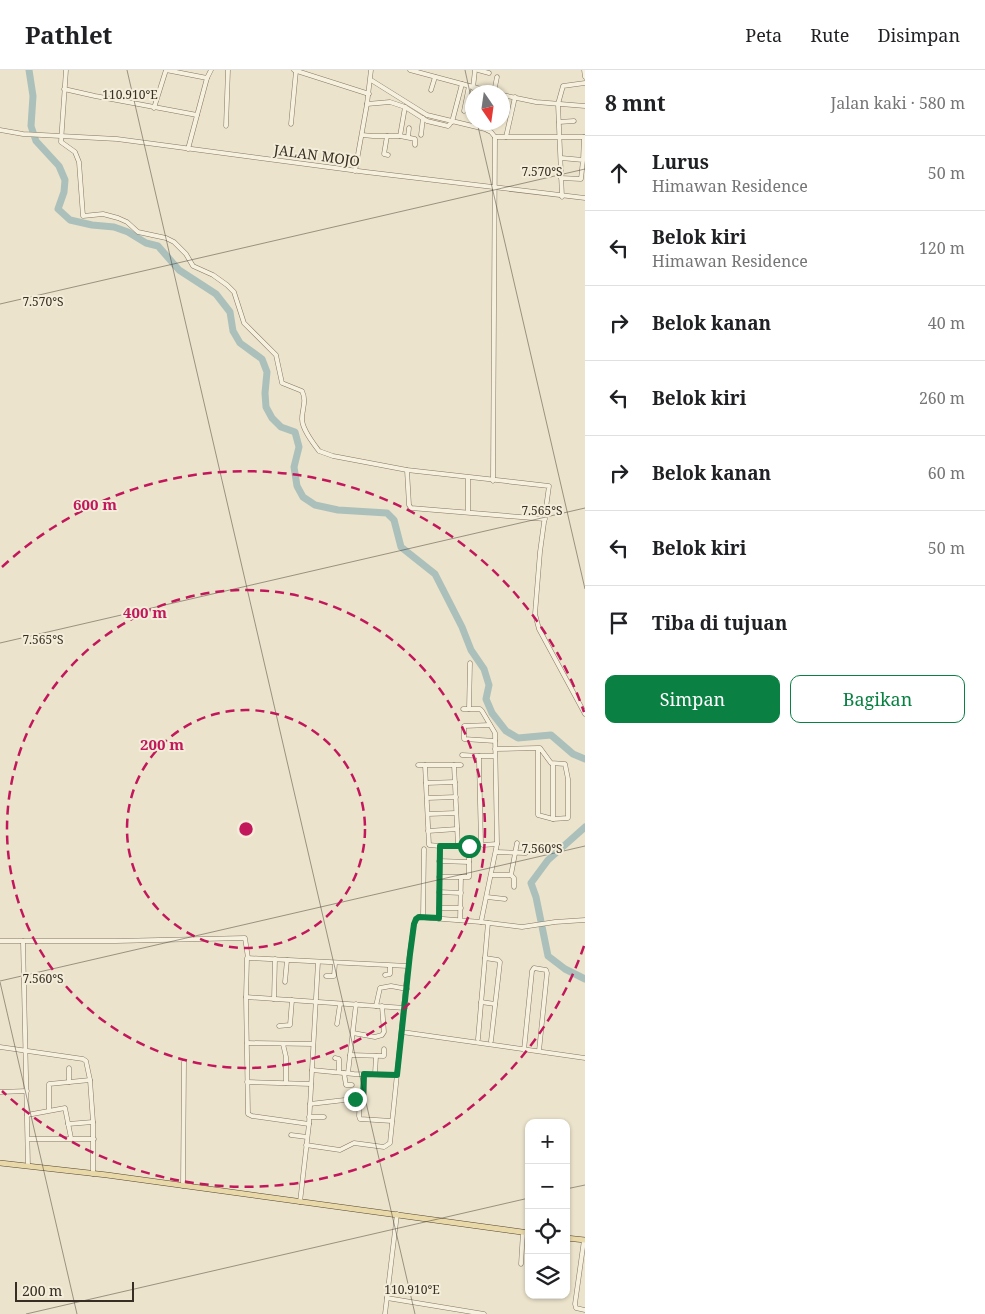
<!DOCTYPE html>
<html lang="id">
<head>
<meta charset="utf-8">
<style>
	body { margin:0; font-family:"Noto Serif",serif; background:#f6f6f6; color:#202124 }
	.controls { position:absolute; right:15px; bottom:15px; display:grid; overflow:hidden; border-radius:10px; box-shadow:0 1px 4px #0004 }
	.controls button { width:45px; height:45px; display:grid; place-items:center; padding:0; border:0; border-bottom:1px solid #e0e0e0; background:#fff; color:#202124; font:25px sans-serif }
	.compass { position:absolute; left:465px; top:15px; width:45px; height:45px; border-radius:50%; background:#fff; box-shadow:0 1px 4px #0004; rotate:167deg }
	.scale { position:absolute; left:15px; bottom:12px; width:119px; box-sizing:border-box; padding-left:5px; border:2px solid #382e23; border-top:0; font-size:14px; line-height:18px; white-space:nowrap; color:#382e23; -webkit-text-stroke:4px #f3edda; paint-order:stroke }
	.stop { position:absolute; width:15px; height:15px; margin:-11px; border:4px solid #0b8043; border-radius:50%; background:#fff }
	.stop.end { background:#0b8043; border-color:#fff; box-shadow:0 1px 5px #0008 }
	.list { margin:0; padding:0; list-style:none }
	h2 { display:flex; justify-content:space-between; align-items:center; height:65px; margin:0; padding:0 20px; font-size:21px }
	h2 small { font-size:16px; font-weight:400; color:#757577 }
	.list li { display:grid; grid-template-columns:32px 1fr auto; gap:15px; align-items:center; box-sizing:border-box; height:75px; padding:0 20px; border-top:1px solid #e0e0e0 }
	.list b { display:block; font-size:19px; white-space:nowrap }
	.list p { margin:0; font-size:16px; white-space:nowrap; color:#757577 }
	.list em { font-size:16px; font-style:normal; color:#757577 }
	.actions { display:flex; gap:10px; padding:15px 20px }
	.actions a { flex:1; padding:11px 0; border:1px solid #0b8043; border-radius:10px; text-align:center; font-size:18px; color:#0b8043 }
	.actions .main { background:#0b8043; color:#fff }
	.icon { flex:none; width:28px; height:28px; fill:none; stroke:currentColor; stroke-width:2; stroke-linecap:round; stroke-linejoin:round }
	.map { position:relative; flex:none; width:585px; height:1244px; overflow:hidden }
	header { display:flex; align-items:center; gap:30px; box-sizing:border-box; height:70px; padding:0 25px; background:#fff; border-bottom:1px solid #e0e0e0 }
	header strong { font-size:24px }
	nav { display:flex; gap:28px; margin-inline-start:auto; font-size:18px }
	main { display:flex }
	aside { flex:1; background:#fff }
	.map>svg:first-child { display:block }
</style>
</head>
<body>
<header>
<strong>Pathlet</strong>
<nav><a>Peta</a><a>Rute</a><a>Disimpan</a></nav>
</header>
<main>
<div class="map">
<svg width="585" height="1244" viewBox="0 0 585 1244">
	<rect width="100%" height="100%" fill="#ebe3cb"/>
	<g fill="none" stroke-linecap="round" stroke-linejoin="round">
		<!-- river -->
		<g stroke="#abc0bb" stroke-width="7">
			<polyline points="29,0 33,26 31,56 36,71 59,96 65,110 64,122 58,139 70,150 92,155 114,157 128,162 146,173 158,176 179,200 216,224 230,242 233,261 240,273 262,289 267,302 265,323 266,337 272,348 281,357 295,362 299,377 294,397 297,416 303,427 315,435 338,440 387,443 394,450 401,477 435,504 462,557 471,580 484,599 489,615 486,629 492,643 506,661 518,668 551,665 573,684 585,689"/>
			<polyline points="585,757 548,790 531,813 536,827 548,886 565,899 585,909"/>
		</g>
		<!-- minor casing -->
		<g stroke="#867661" stroke-width="5">
			<g id="minor">
				<path d="M 66,0 L 61,72 L 75,82 L 79,92 L 83,146 L 103,144 L 118,148 L 127,152 L 138,162 L 166,168 L 174,172 L 186,184 L 193,196 L 213,205 L 227,215 L 234,222 L 244,253 L 276,285 L 282,313 L 302,321 C 307,331 302,339 302,349 C 302,359 313,373 319,381 L 333,386 L 407,400 L 549,416 L 540,482 L 535,544 L 539,559 L 585,644"/>
				<polyline points="166,0 207,8 188,79"/>
				<polyline points="294,0 369,24"/>
				<polyline points="410,0 492,22"/>
				<polyline points="478,0 489,3"/>
				<polyline points="584,0 585,7"/>
				<polyline points="207,8 211,0"/>
				<polyline points="371,10 427,45 485,59 491,62 495,67"/>
				<polyline points="473,18 475,0"/>
				<polyline points="64,19 95,26 197,45"/>
				<polyline points="431,20 435,7"/>
				<polyline points="494,22 497,7"/>
				<polyline points="502,25 536,32 585,36"/>
				<polyline points="405,37 427,51 448,56 450,54"/>
				<polyline points="154,38 166,0"/>
				<polyline points="464,41 469,16"/>
				<polyline points="452,52 462,14"/>
				<polyline points="559,52 574,51"/>
				<polyline points="291,54 296,1"/>
				<polyline points="226,56 228,0"/>
				<polyline points="0,60 23,64 117,69 366,102 585,128"/>
				<polyline points="488,60 489,52"/>
				<polyline points="362,65 373,66 400,66 405,37 390,32 367,34"/>
				<polyline points="421,65 423,48"/>
				<polyline points="387,66 384,84 388,85"/>
				<polyline points="400,66 415,69 415,75"/>
				<polyline points="408,67 409,58"/>
				<polyline points="495,67 585,67"/>
				<polyline points="506,67 515,27"/>
				<polyline points="561,88 583,90 581,109 561,108"/>
				<polyline points="583,90 584,67"/>
				<polyline points="355,101 367,34 371,0"/>
				<polyline points="562,127 558,34 563,16 585,13"/>
				<polyline points="407,400 409,435 411,438 545,449"/>
				<polyline points="493,411 495,67"/>
				<polyline points="468,442 468,408"/>
				<polyline points="463,639 480,639 482,641 495,663 497,774 481,852"/>
				<polyline points="469,639 470,593"/>
				<polyline points="490,655 464,656 464,669 495,671"/>
				<polyline points="495,679 538,678 540,678 551,693 565,694 568,709 568,748 553,749 538,745 538,678"/>
				<polyline points="462,685 479,686"/>
				<polyline points="495,686 479,686 479,691 481,773 483,775 497,774"/>
				<polyline points="553,694 553,749"/>
				<polyline points="418,695 461,695"/>
				<polyline points="425,695 429,775 440,776 439,849"/>
				<polyline points="454,695 458,776"/>
				<polyline points="426,713 455,712"/>
				<polyline points="427,728 456,727"/>
				<polyline points="428,744 456,743"/>
				<polyline points="428,761 457,759"/>
				<polyline points="496,782 526,783"/>
				<polyline points="439,791 469,792"/>
				<polyline points="491,805 511,805 517,773"/>
				<polyline points="511,805 514,808 514,817"/>
				<polyline points="439,807 469,807 469,776 440,776"/>
				<polyline points="439,822 461,823"/>
				<polyline points="487,827 505,829"/>
				<polyline points="439,838 461,838"/>
				<polyline points="423,847 424,779"/>
				<polyline points="460,850 461,807"/>
				<polyline points="0,871 116,871 245,868 248,888"/>
				<polyline points="23,871 28,1096"/>
				<polyline points="485,888 498,890 500,892 491,971"/>
				<polyline points="385,905 390,904 390,896"/>
				<polyline points="326,906 334,906 335,893"/>
				<polyline points="285,912 287,890"/>
				<polyline points="246,927 405,938"/>
				<polyline points="274,929 275,889"/>
				<polyline points="481,932 495,934"/>
				<polyline points="376,936 380,918 391,916 407,919"/>
				<polyline points="337,954 340,934"/>
				<polyline points="279,956 290,955 292,930"/>
				<polyline points="402,962 585,988"/>
				<polyline points="353,963 375,967 382,965 384,962 382,936"/>
				<polyline points="478,969 488,853"/>
				<polyline points="247,973 313,974"/>
				<polyline points="283,974 286,987 286,1013"/>
				<polyline points="0,977 83,989 86,991 90,1010 93,1052 93,1104"/>
				<polyline points="524,980 532,901 534,898 546,900 547,903 539,981"/>
				<polyline points="350,985 384,986 384,979"/>
				<polyline points="335,988 339,989 339,1002"/>
				<polyline points="69,998 69,1012"/>
				<polyline points="312,1000 354,1004 397,1005"/>
				<polyline points="344,1003 346,1015 352,1015"/>
				<polyline points="348,1003 356,934"/>
				<polyline points="375,1004 376,986"/>
				<polyline points="247,1012 311,1014"/>
				<polyline points="0,1022 27,1021"/>
				<polyline points="360,1029 359,1046 360,1049 392,1051"/>
				<polyline points="310,1034 362,1028 364,1024 364,1004"/>
				<polyline points="49,1040 49,1014 90,1010"/>
				<polyline points="27,1045 65,1038 71,1068"/>
				<polyline points="309,1047 324,1047"/>
				<polyline points="68,1054 93,1052"/>
				<polyline points="309,1054 252,1046 248,1044 246,927 247,888 408,896 414,854 418,847 481,852 522,857 555,852 585,850"/>
				<polyline points="291,1065 307,1067"/>
				<polyline points="28,1069 94,1069"/>
				<polyline points="306,1075 340,1080 354,1073 384,1077 390,1073 408,896"/>
				<polyline points="183,1116 184,992"/>
				<polyline points="300,1132 309,1054 318,892"/>
				<polyline points="584,1170 575,1234 576,1238 585,1240"/>
				<polyline points="521,1194 523,1162"/>
				<polyline points="387,1228 484,1244"/>
				<polyline points="385,1244 397,1144"/>
			</g>
		</g>
		<!-- major casing -->
		<g stroke="#554534" stroke-width="6">
			<g id="major">
				<polyline points="0,1093 107,1105 529,1163"/>
				<polyline points="566,1168 585,1170"/>
			</g>
		</g>
		<!-- minor -->
		<use href="#minor" stroke="#f6f0de" stroke-width="4"/>
		<!-- major -->
		<use href="#major" stroke="#e9d8a8" stroke-width="5"/>
	</g>
	<g fill="none" stroke-linecap="round" stroke-linejoin="round">
		<!-- route -->
		<polyline stroke="#0b8043" stroke-width="6" points="355,1029 363,1027 364,1004 397,1005 410,884 414,854 416,849 419,847 439,848 440,776 469,776"/>
	</g>
	<!-- ticks -->
	<path fill="none" stroke="#382e23" stroke-width="1" stroke-opacity="0.45" d="M 127,0 L 415,1244M 465,0 L 472,32M 477,52 L 585,519M 0,234 L 585,99M 0,573 L 585,438M 0,911 L 585,776M 0,912 L 77,1244M 566,1119 L 585,1115M 26,1244 L 529,1128"/>
	<!-- distance rings -->
	<g fill="none" stroke="#c2185b" stroke-width="2.5" stroke-dasharray="9 6">
		<circle cx="246" cy="759" r="119"/>
		<circle cx="246" cy="759" r="239"/>
		<path d="M584 876A358 358 0 0 1 2 1021M2 497A358 358 0 0 1 584 642"/>
	</g>
	<g text-anchor="middle" dominant-baseline="central" stroke-width="4" stroke-linejoin="round" paint-order="stroke">
		<!-- street labels -->
		<g font-size="14" fill="#382e23" stroke="#f3edda">
			<text transform="translate(317 85) rotate(8)">JALAN MOJO</text>
		</g>
	</g>
	<g font-size="12" text-anchor="middle" fill="#382e23" stroke="#f3edda" stroke-width="4" stroke-linejoin="round" paint-order="stroke">
		<text x="130" y="29">110.910°E</text>
		<text x="542" y="106">7.570°S</text>
		<text x="43" y="236">7.570°S</text>
		<text x="542" y="445">7.565°S</text>
		<text x="43" y="574">7.565°S</text>
		<text x="542" y="783">7.560°S</text>
		<text x="43" y="913">7.560°S</text>
		<text x="412" y="1224">110.910°E</text>
	</g>
	<circle cx="246" cy="759" r="8" fill="#c2185b" stroke="#f3edda" stroke-width="2.5"/>
	<g font-size="15" text-anchor="middle" font-weight="bold" fill="#c2185b" stroke="#f3edda" stroke-width="4" stroke-linejoin="round" paint-order="stroke">
		<text x="95" y="440">600 m</text>
		<text x="145" y="548">400 m</text>
		<text x="162" y="680">200 m</text>
	</g>
</svg>
<div class="controls">
<button>+</button>
<button>−</button>
<button><svg class="icon" aria-label="locate" viewBox="0 0 24 24"><circle cx="12" cy="12" r="6"/><path d="M12 2v4M12 18v4M2 12h4M18 12h4"/></svg></button>
<button><svg class="icon" aria-label="layers" viewBox="0 0 24 24"><path d="M12 4l9 5-9 5-9-5zM3 14l9 5 9-5"/></svg></button>
</div>
<svg class="compass" viewBox="-18 -18 36 36"><path d="M0-13l5 13h-10z" fill="#e53935"/><path d="M0 13l5-13h-10z" fill="#757577"/></svg>
<div class="scale">200 m</div>
<div class="stop" style="left:469px;top:776px"></div>
<div class="stop end" style="left:355px;top:1029px"></div>
</div>
<aside>
<h2>8 mnt<small>Jalan kaki · 580 m</small></h2>
<ul class="list">
<li><svg class="icon" aria-label="ahead" viewBox="0 0 24 24"><path d="M12 20V5M6 11l6-6 6 6"/></svg><div><b>Lurus</b><p>Himawan Residence</p></div><em>50 m</em></li>
<li><svg class="icon" aria-label="left" viewBox="0 0 24 24"><path d="M17 20v-9H6M10 6l-5 5 5 5"/></svg><div><b>Belok kiri</b><p>Himawan Residence</p></div><em>120 m</em></li>
<li><svg class="icon" aria-label="right" viewBox="0 0 24 24"><path d="M7 20v-9h11M14 6l5 5-5 5"/></svg><div><b>Belok kanan</b></div><em>40 m</em></li>
<li><svg class="icon" aria-label="left" viewBox="0 0 24 24"><path d="M17 20v-9H6M10 6l-5 5 5 5"/></svg><div><b>Belok kiri</b></div><em>260 m</em></li>
<li><svg class="icon" aria-label="right" viewBox="0 0 24 24"><path d="M7 20v-9h11M14 6l5 5-5 5"/></svg><div><b>Belok kanan</b></div><em>60 m</em></li>
<li><svg class="icon" aria-label="left" viewBox="0 0 24 24"><path d="M17 20v-9H6M10 6l-5 5 5 5"/></svg><div><b>Belok kiri</b></div><em>50 m</em></li>
<li><svg class="icon" aria-label="arrive" viewBox="0 0 24 24"><path d="M6 21V4h12l-3 4 3 4H6"/></svg><div><b>Tiba di tujuan</b></div></li>
</ul>
<div class="actions"><a class="main">Simpan</a><a>Bagikan</a></div>
</aside>
</main>
</body>
</html>
